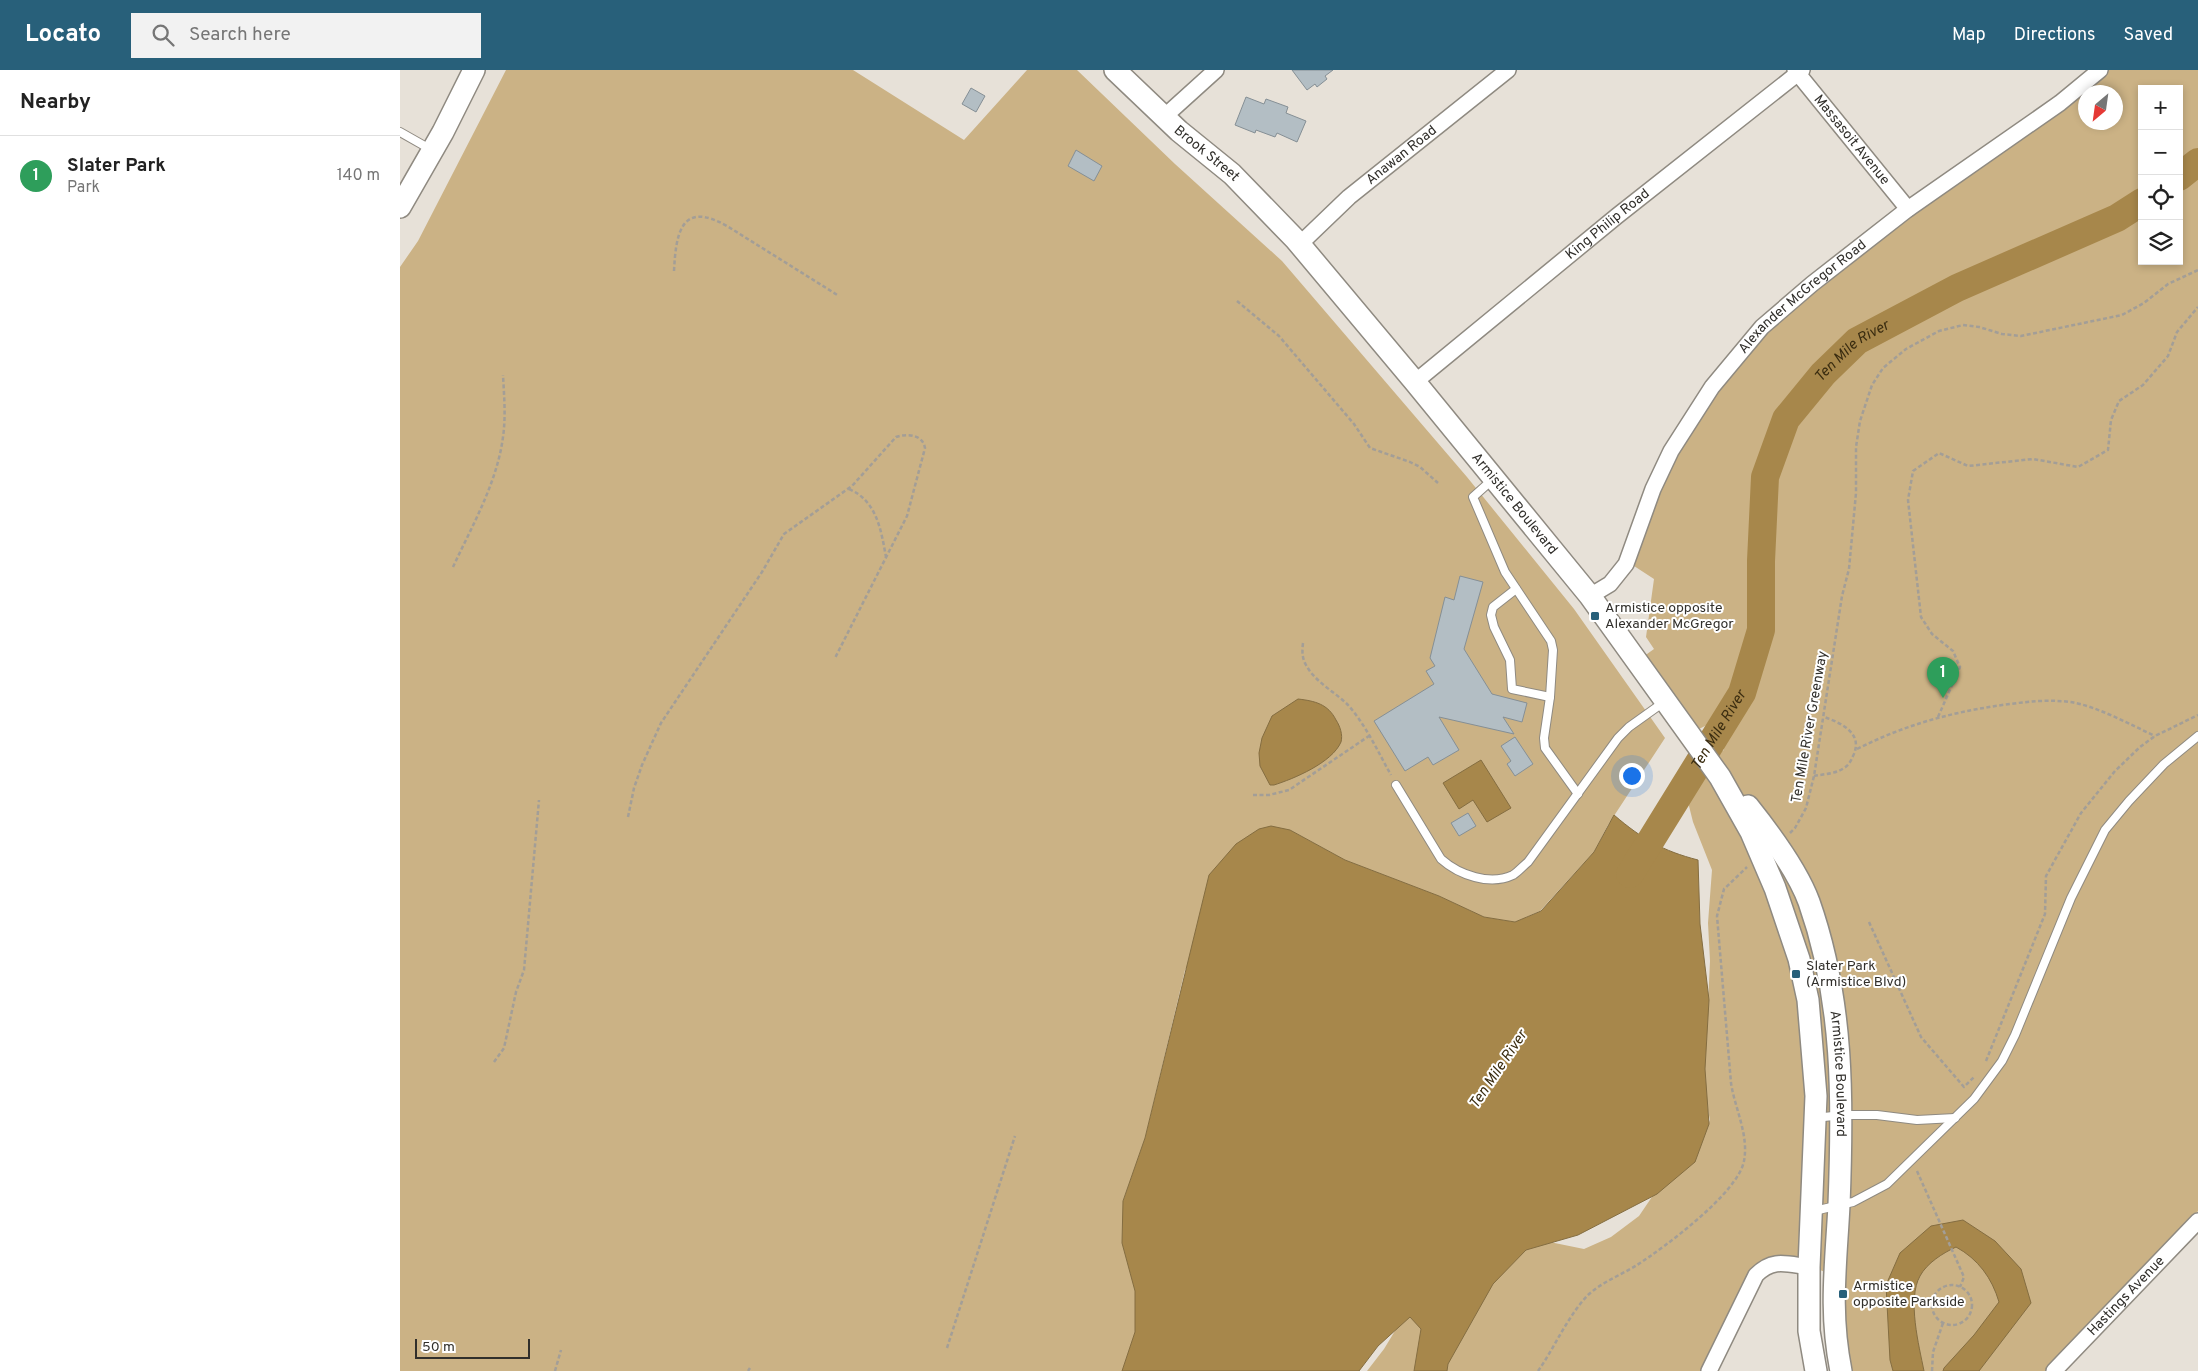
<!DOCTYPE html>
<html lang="en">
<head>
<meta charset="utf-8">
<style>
	body { margin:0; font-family:Overpass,sans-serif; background:#f2f2f2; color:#222 }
	.controls { position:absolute; right:15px; top:15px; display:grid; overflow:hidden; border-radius:0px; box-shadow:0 2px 8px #0003 }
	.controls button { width:45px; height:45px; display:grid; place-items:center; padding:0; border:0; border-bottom:1px solid #e0e0e0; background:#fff; color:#222; font:25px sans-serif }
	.compass { position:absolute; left:1678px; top:15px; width:45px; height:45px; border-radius:50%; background:#fff; box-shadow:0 2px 8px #0003; rotate:209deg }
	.scale { position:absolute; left:15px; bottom:12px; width:115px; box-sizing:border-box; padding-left:5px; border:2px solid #312f2b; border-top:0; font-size:14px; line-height:18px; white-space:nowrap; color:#312f2b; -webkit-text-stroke:4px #fff; paint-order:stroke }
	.you { position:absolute; left:1231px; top:705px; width:18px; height:18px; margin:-12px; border:4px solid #fff; border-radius:50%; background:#1a73e8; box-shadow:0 0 0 8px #1a73e833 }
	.badge { display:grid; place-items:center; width:32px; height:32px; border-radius:50%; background:#28607a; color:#fff; font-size:16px; font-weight:700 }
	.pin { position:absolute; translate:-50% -41px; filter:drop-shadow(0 1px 2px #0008) }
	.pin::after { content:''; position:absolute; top:26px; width:18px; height:15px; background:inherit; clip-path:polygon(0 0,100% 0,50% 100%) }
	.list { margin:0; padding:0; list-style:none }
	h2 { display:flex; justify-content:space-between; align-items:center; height:65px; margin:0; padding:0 20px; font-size:21px }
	h2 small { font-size:16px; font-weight:400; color:#767676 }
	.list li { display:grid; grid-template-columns:32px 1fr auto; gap:15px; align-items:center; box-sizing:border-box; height:80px; padding:0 20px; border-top:1px solid #e0e0e0 }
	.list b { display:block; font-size:19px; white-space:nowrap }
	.list p { margin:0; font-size:16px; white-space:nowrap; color:#767676 }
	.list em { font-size:16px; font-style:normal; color:#767676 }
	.icon { flex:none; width:28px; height:28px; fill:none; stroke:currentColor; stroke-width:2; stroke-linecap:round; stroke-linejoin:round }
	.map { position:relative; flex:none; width:1798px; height:1301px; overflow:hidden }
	header { display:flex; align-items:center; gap:30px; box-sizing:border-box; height:70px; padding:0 25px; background:#28607a; color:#fff }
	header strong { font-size:24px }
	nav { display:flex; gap:28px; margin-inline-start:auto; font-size:18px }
	.search { width:350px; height:45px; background:#f2f2f2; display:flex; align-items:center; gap:12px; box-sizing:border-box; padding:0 18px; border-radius:0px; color:#767676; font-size:19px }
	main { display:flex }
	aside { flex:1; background:#fff }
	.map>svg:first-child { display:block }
</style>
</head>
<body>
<header>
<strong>Locato</strong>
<div class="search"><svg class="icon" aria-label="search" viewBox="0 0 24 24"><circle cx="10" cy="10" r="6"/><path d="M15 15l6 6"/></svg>Search here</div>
<nav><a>Map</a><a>Directions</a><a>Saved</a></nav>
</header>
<main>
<aside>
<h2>Nearby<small></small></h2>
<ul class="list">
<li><span class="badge" style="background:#2e9e5b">1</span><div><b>Slater Park</b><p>Park</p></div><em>140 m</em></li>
</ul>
</aside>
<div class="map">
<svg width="1798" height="1301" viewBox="0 0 1798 1301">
	<rect width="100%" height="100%" fill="#e7e1d8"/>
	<!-- green -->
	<g fill="#cbb285" fill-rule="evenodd">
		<polygon points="106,0 453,0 564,70 627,0 677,0 775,94 882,191 1067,407 1174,539 1265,668 1208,755 1194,782 1140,841 1115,852 1084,847 1039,826 945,790 890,760 785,900 745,1068 723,1131 756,1169 744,1301 0,1301 0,197 18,171"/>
		<path d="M 1695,0 L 1798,0 L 1798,1141 L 1650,1301 L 1450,1301 L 1441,1208 L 1407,1195 L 1364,1198 L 1309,1301 L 967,1301 L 984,1279 L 1004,1246 L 1120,1166 L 1184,1179 L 1211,1167 L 1239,1146 L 1258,1118 L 1288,1095 L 1310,1050 L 1298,991 L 1308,935 L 1310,891 L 1308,853 L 1312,800 L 1293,752 L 1286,724 L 1294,700 L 1307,689 L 1324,680 L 1307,655 L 1291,663 L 1240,589 L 1254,579 L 1246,567 L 1254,509 L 1231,494 L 1249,430 L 1336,286 L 1587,74 L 1670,25 ZM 1742,19 L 1779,19 L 1779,191 L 1742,191 ZM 1686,22 L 1716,22 L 1716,52 L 1686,52 Z"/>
	</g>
	<!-- water -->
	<g fill="#a7874b" stroke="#846d41">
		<path d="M 898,629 C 915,631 928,634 936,650 C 940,656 943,665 941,672 C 932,693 893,709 874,715 L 870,715 L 860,696 L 859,683 L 862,668 L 872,646 Z"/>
		<polygon points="1081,690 1111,738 1087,752 1073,730 1059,739 1043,713"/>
		<path d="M 1214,745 C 1242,769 1263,781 1298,790 L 1300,854 L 1309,930 L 1305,999 L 1309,1054 L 1295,1092 L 1257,1124 L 1178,1165 L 1126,1180 L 1093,1214 L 1048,1294 L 1047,1301 L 1014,1301 L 1021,1259 L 1010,1247 L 978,1276 L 959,1301 L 722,1301 L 735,1262 L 735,1221 L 722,1173 L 723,1131 L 745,1068 L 809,805 L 836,774 L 859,759 L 871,756 L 890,760 L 945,790 L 1039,826 L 1084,847 L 1115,852 L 1141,841 L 1194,782 Z"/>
		<path d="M 1563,1150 L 1595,1171 L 1621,1199 L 1631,1233 L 1579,1301 L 1543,1301 L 1544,1298 L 1574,1265 L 1599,1232 C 1592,1208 1578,1189 1556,1177 C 1543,1183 1527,1193 1520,1206 C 1507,1229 1519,1276 1524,1301 L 1493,1301 L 1490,1290 L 1486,1215 L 1500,1183 L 1531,1156 Z"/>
	</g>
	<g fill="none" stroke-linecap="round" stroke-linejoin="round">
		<!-- river -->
		<g stroke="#a7874b" stroke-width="28">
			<polyline points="1779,107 1798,92"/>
			<path id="s1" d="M 1230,804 L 1342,623 L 1361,560 L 1361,491 L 1365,407 L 1386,349 L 1423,304 L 1457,271 L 1557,218 L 1717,148 L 1742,132"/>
		</g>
	</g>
	<!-- building -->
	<g fill="#b3bec4" stroke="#858f95">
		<polygon points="892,0 933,0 925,6 927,9 917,17 915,14 907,20"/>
		<polygon points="571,18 585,26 576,42 562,34"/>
		<polygon points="846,27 864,34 866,29 888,37 886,43 906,51 897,72 877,63 875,67 856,60 855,63 835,55"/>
		<polygon points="676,80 702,96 694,111 668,96"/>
		<polygon points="1060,506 1083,512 1064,579 1092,624 1127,633 1122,652 1103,647 1114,664 1039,647 1059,680 1033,695 1028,687 1005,701 974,651 1034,614 1026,601 1035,596 1030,588 1045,527 1054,530"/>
		<polygon points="1115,667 1133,694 1115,706 1107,694 1111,691 1101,676"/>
		<polygon points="1068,743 1076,756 1059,766 1051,753"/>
	</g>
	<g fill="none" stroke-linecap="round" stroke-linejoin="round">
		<!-- service casing -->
		<g stroke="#8f8a81" stroke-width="10">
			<g id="service">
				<polyline points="0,62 30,79"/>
				<polyline points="1092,410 1073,427 1105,502 1151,571 1153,580 1150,627 1144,668 1145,678 1178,724"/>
				<polyline points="1116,519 1093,537 1091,545 1094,557 1110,590 1112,619 1150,627"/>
				<path d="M 996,715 L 1041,789 C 1059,805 1090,816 1113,805 C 1118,802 1123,796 1128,792 L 1218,668 L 1229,657 L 1264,632"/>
				<polyline points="1415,1048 1442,1045 1477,1045 1517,1050 1555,1048"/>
				<polyline points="1414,1141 1453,1132 1487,1114 1574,1029 1602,991 1615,965 1671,828 1705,760 1729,731 1764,694 1798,666"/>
			</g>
		</g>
		<!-- minor casing -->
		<g stroke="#8f8a81" stroke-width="18">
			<g id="minor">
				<path id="s2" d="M 1395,0 L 1508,139"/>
				<polyline points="764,47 816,0"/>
				<path id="s3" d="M 900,174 L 949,127 L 1108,0"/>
				<path id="s4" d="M 1015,312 L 1217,146 L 1402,0"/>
				<path id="s5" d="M 1190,526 L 1210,514 L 1226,494 L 1253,419 L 1271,381 L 1312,317 L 1362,257 L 1412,214 L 1508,139 L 1660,33 L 1700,0"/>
				<path d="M 1309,1301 L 1356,1205 C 1373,1188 1386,1194 1409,1197"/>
				<path id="s6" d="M 1654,1301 L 1798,1151"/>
			</g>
		</g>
		<!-- secondary casing -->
		<g stroke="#8f8a81" stroke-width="24">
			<g id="secondary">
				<path id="s7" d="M 715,0 L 779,61 L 832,104 L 896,170 L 1015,312 L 1190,526 L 1320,707 L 1351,762 L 1375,818 L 1399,889 L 1408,930 L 1416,1026 L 1409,1197 L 1409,1261 L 1416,1301"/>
				<polyline points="0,137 43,62 74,0"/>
				<path id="s8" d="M 1348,736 C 1368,761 1398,802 1409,832 C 1444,931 1443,1032 1439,1135 C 1436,1194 1429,1241 1441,1301"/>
			</g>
		</g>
		<!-- path -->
		<g stroke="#a39e97" stroke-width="2.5" stroke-dasharray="4 2.5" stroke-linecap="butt">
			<path d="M 274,201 C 276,163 281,130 327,156 L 439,226"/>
			<polyline points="837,231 879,266 954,354 970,378 1010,392 1020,397 1038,413"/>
			<path d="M 449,419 C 477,431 481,460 486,487"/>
			<path d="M 53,497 C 72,456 97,413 103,367 C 106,346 104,325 103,305"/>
			<path d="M 903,573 C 902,581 902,588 906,595 C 915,612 935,622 948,635 C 966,655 978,682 991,705"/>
			<polyline points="1538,647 1560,597 1553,581 1532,564 1521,547 1508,430 1513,401 1539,383 1568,396 1633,389 1678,397 1708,380 1711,350 1719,331 1743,315 1768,286 1777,262 1798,237"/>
			<path d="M 1457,679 C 1505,655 1548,643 1602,635 C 1625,632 1647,629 1670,632 C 1697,636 1731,655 1755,666"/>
			<path d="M 1414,706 C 1424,704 1435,704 1444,698 C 1448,696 1451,691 1453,686 C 1464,664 1442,653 1424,647"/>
			<polyline points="853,725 869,725 889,720 969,666"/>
			<path d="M 228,747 L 234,718 L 242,695 L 261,653 L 362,502 L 384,464 L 452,416 L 496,367 C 508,363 523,365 525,378 L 507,446 L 435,588"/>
			<polyline points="1390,763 1395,758 1406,738 1414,706 1442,526 1449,499 1456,423 1456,377 1460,351 1472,315 1483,298 1506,279 1539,261 1563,255 1579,257 1602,264 1621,266 1722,245 1744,233 1768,214 1798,200"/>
			<polyline points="1469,852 1521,967 1564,1017 1575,1006"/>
			<polyline points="1586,991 1645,844 1646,806 1681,743 1715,701 1740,677 1755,666 1798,645"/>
			<polyline points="94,992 104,978 116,922 124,900 139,730"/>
			<polyline points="1517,1101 1564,1207 1560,1217"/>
			<circle cx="1552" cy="1235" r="20"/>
			<polyline points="547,1278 615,1066"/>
			<polyline points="155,1301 161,1280"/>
			<polyline points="348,1301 350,1298"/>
			<path d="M 1138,1301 C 1155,1277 1167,1247 1188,1225 C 1202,1212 1221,1205 1237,1195 C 1265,1177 1338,1123 1344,1091 C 1349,1065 1335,1039 1331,1013 L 1317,846 L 1324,819 L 1347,797"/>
			<polyline points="1532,1301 1533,1282 1543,1253"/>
		</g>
		<!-- service -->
		<use href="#service" stroke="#fff" stroke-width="8"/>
		<!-- minor -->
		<use href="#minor" stroke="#fff" stroke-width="15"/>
		<!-- secondary -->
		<use href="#secondary" stroke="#fff" stroke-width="21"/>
	</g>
	<!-- markers -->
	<g fill="#28607a" stroke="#fff" stroke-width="2">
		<rect x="1190" y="541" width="10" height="10" rx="2.5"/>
		<rect x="1391" y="899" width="10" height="10" rx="2.5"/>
		<rect x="1438" y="1219" width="10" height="10" rx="2.5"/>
	</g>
	<g text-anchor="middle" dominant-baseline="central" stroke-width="4" stroke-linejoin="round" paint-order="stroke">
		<!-- street labels -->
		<g font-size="14" fill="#312f2b" stroke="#fff">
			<text stroke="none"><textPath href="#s2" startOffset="90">Massasoit Avenue</textPath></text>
			<text stroke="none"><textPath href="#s7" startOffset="124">Brook Street</textPath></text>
			<text stroke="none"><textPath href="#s3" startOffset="135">Anawan Road</textPath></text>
			<text stroke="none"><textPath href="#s4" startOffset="249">King Philip Road</textPath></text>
			<text stroke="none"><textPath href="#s5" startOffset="375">Alexander McGregor Road</textPath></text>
			<text stroke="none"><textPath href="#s7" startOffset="591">Armistice Boulevard</textPath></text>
			<text transform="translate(1410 657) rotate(-80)">Ten Mile River Greenway</text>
			<text stroke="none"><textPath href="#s8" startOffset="289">Armistice Boulevard</textPath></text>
			<text stroke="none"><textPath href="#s6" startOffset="104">Hastings Avenue</textPath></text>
		</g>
		<!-- poi labels -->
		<g font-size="14" fill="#312f2b" stroke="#fff" text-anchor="start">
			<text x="1205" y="538">Armistice opposite<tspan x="1205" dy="16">Alexander McGregor</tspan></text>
			<text x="1406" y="896">Slater Park<tspan x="1406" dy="16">(Armistice Blvd)</tspan></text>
			<text x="1453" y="1216">Armistice<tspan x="1453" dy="16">opposite Parkside</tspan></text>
		</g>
		<!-- water labels -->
		<g font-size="15" font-style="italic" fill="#3a2c10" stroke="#fff">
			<text stroke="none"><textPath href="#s1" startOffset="589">Ten Mile River</textPath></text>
			<text stroke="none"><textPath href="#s1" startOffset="169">Ten Mile River</textPath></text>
			<text transform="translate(1099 1000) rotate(-56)">Ten Mile River</text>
		</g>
	</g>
</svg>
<div class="controls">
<button>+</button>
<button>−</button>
<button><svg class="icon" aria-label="locate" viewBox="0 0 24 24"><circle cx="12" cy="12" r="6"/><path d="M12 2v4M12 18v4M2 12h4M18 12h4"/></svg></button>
<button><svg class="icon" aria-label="layers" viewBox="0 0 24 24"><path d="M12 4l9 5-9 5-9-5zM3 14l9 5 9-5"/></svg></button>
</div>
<svg class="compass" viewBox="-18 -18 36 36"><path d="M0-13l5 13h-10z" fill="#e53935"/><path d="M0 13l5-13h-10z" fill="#767676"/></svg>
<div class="scale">50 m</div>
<div class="you"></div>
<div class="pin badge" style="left:1543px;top:628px;background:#2e9e5b">1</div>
</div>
</main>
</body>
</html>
